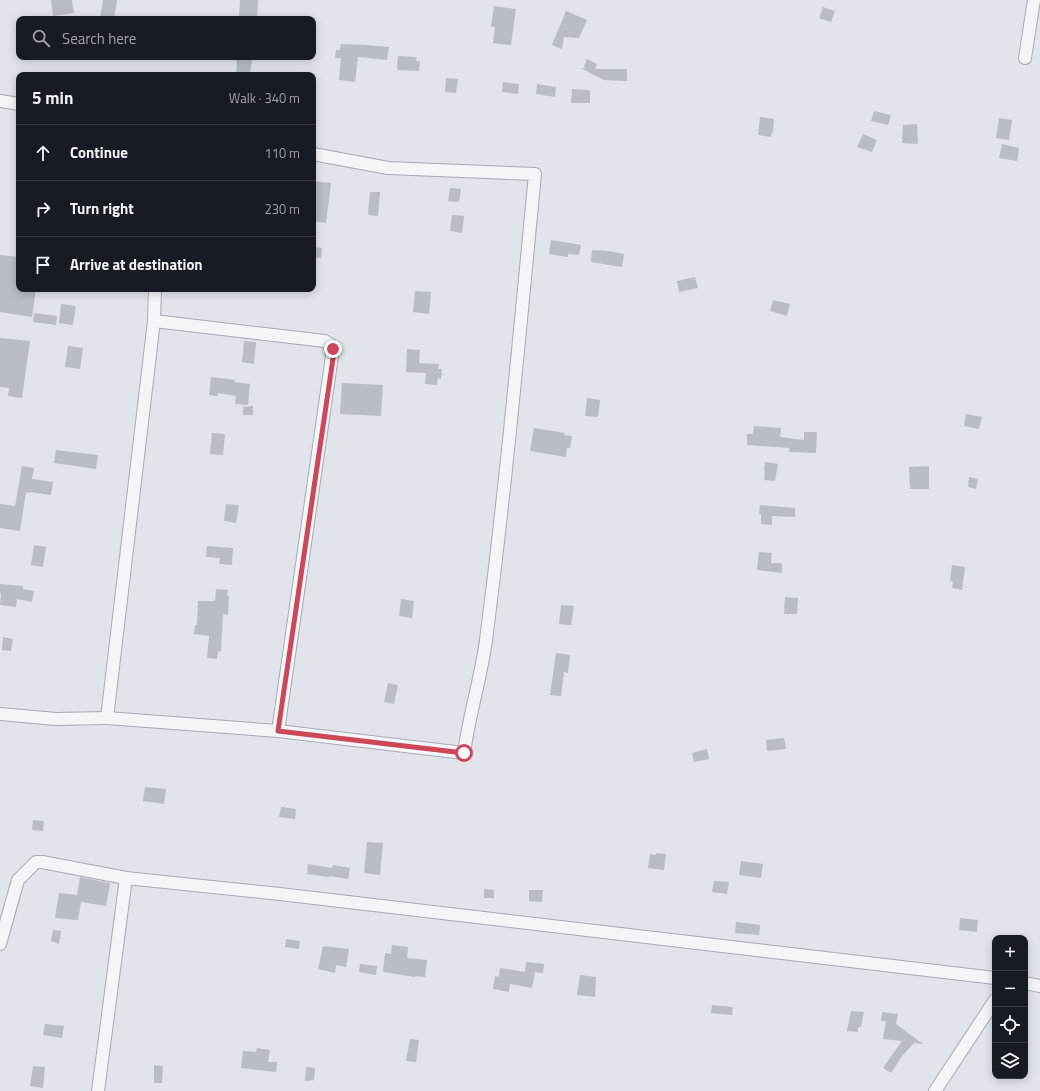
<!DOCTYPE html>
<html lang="en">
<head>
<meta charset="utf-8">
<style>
	body { margin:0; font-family:"Titillium Web",sans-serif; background:#20242c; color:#f1f3f6 }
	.controls { position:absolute; right:12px; bottom:12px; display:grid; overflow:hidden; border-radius:8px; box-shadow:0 2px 10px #0003 }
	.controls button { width:36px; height:36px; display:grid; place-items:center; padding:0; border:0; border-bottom:1px solid #363941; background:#171b24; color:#f1f3f6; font:20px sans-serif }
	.stop { position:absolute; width:12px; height:12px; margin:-9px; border:3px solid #cc4858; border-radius:50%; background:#fff }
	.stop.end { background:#cc4858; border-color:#fff; box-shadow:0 1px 4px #0008 }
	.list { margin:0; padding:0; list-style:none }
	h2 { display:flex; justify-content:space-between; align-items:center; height:52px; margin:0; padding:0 16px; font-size:17px }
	h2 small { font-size:13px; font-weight:400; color:#9ea1a6 }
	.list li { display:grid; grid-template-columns:26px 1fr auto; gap:12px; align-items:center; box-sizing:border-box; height:56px; padding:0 16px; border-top:1px solid #363941 }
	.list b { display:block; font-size:15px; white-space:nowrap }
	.list em { font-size:13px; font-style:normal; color:#9ea1a6 }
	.icon { flex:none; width:22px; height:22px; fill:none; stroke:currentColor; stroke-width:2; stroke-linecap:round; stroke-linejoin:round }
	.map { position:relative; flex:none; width:1040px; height:1091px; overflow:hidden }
	.search { position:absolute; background:#171b24; box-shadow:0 2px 10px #0003; left:16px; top:16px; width:300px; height:44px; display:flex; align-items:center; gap:10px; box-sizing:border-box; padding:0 14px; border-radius:8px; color:#9ea1a6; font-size:15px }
	.panel { position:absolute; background:#171b24; box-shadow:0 2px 10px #0003; left:16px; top:72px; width:300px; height:220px; border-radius:8px }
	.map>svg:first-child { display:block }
</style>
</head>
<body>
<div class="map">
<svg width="1040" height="1091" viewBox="0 0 1040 1091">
	<rect width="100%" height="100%" fill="#e1e4ea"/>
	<!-- building -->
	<g fill="#b8bdc6">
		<polygon points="51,0 72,0 74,13 53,16"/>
		<polygon points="103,0 117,0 114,19 100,19"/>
		<polygon points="240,0 258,0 257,19 239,19"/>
		<polygon points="494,6 516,9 511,45 493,43 495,27 491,27"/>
		<polygon points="823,7 835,11 831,22 819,18"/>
		<polygon points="566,11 587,20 579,38 564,37 562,49 552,45"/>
		<polygon points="341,44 366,45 389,47 387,60 358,57 355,82 339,80 341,58 335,58 336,50 340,50"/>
		<polygon points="398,56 417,57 416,61 420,61 419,71 397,70"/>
		<polygon points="237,57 252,57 250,75 236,74"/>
		<polygon points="587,59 597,64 595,69 627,69 627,81 604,80 581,68 587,68 584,67"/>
		<polygon points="446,78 458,79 456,93 445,92"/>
		<polygon points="503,82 519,84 518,94 502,92"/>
		<polygon points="537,84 556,87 555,97 536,94"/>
		<polygon points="572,89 590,90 590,103 571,103"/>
		<polygon points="874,111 891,115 888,125 871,121"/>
		<polygon points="760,117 774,119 773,133 771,133 771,137 758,135"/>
		<polygon points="999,118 1012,120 1009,140 996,138"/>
		<polygon points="917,124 918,144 902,143 903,125"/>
		<polygon points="863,134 877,140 872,152 857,147"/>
		<polygon points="1002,144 1019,148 1017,161 999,158"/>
		<polygon points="313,181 331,183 326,223 313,221"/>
		<polygon points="450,188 461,189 459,202 448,201"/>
		<polygon points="370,192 380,192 378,216 368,215"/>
		<polygon points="452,215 464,216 462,233 450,231"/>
		<polygon points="551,240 581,245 579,255 568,254 568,257 549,254"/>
		<polygon points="313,247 322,248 321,258 313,257"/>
		<polygon points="592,250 609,251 624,254 622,267 591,262"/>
		<polygon points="0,255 19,257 19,289 36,289 32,317 0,312"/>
		<polygon points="695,277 698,288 679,292 677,281"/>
		<polygon points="415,291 431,292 429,314 413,312"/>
		<polygon points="773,300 790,304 787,316 770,311"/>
		<polygon points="61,304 76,306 73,325 59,323"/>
		<polygon points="34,313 57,316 56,325 33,322"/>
		<polygon points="0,338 30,341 22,398 8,396 9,388 0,387"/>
		<polygon points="244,341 256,342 254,364 242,362"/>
		<polygon points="68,346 83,348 80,369 65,367"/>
		<polygon points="407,349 420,350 419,363 439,364 438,369 442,369 441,379 438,378 437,385 425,384 426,373 406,372"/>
		<polygon points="211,377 235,380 234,382 250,384 248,405 235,404 236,396 218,393 218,396 209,395"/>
		<polygon points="342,383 383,385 381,416 340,414"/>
		<polygon points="587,398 600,400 598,417 585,416"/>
		<polygon points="253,406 253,415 243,415 243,407"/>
		<polygon points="966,414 982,417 979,429 964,426"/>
		<polygon points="754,426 781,428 780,437 804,440 804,432 817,432 816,453 789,452 790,448 747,445 747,434 753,434"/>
		<polygon points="534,428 565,433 564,435 572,436 570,448 567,448 566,457 530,451"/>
		<polygon points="212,433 225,434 223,455 210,454"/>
		<polygon points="56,450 98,455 96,469 54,463"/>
		<polygon points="765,462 778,464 775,481 764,480 765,471 764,471"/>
		<polygon points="22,466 34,468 32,479 53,482 51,495 30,492 30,493 26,492 20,531 0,528 0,504 15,506"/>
		<polygon points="929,466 929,489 910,489 909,467"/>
		<polygon points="969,477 978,479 976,489 968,487"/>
		<polygon points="226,504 239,505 236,523 224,521"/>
		<polygon points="760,505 795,508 795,517 772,516 772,525 761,524 761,514 759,514"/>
		<polygon points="34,545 46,547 43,567 31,565"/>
		<polygon points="207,546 233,548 232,565 219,564 220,558 206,557"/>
		<polygon points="759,552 772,553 771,563 782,563 782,573 757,570"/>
		<polygon points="952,565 965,567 962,590 952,588 953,582 950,581"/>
		<polygon points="0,584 23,586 23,589 34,591 32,602 17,599 16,607 0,605 1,593 0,593"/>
		<polygon points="216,589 228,590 227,596 229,596 228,615 223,614 221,652 218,651 217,659 207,658 209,636 194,634 195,625 197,625 198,601 215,601"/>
		<polygon points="785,597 798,598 797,614 784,614"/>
		<polygon points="401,599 414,601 412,618 399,616"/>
		<polygon points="561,605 574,606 571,625 559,624"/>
		<polygon points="3,637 13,639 11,651 2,650"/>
		<polygon points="556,653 570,655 568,673 564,672 561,696 550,695"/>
		<polygon points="388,683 398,685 394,704 384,702"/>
		<polygon points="784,738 786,749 767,751 766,740"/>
		<polygon points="707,749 709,759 694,762 692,753"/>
		<polygon points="145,787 166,789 164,804 143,801"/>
		<polygon points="281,807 296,809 295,819 279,817"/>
		<polygon points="33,820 44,821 43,831 32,830"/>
		<polygon points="367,842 383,843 380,875 364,873"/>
		<polygon points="656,853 666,854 664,870 648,868 650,854 656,855"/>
		<polygon points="741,861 763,864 761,878 739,875"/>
		<polygon points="308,864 332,868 333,865 350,868 348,879 329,876 329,877 307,874"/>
		<polygon points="80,877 110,883 106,906 81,902 78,920 55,918 59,893 77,895"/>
		<polygon points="714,881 729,882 727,894 712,892"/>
		<polygon points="484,889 494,890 494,898 484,898"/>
		<polygon points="529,890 543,890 542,902 529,901"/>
		<polygon points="960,918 978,920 977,932 959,930"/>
		<polygon points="736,922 760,925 759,935 735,933"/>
		<polygon points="53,930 61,931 59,944 51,941"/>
		<polygon points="286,939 300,941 299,949 285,947"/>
		<polygon points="392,945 408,947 407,958 427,960 425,977 415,976 415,977 383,972 385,953 391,954"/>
		<polygon points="323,946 349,949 346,967 336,965 335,973 318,969"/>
		<polygon points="526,962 544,964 543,973 535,972 532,988 510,984 509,992 493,989 495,976 499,977 500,968 525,972"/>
		<polygon points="360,964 377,966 376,975 359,972"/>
		<polygon points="580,975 596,977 595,997 577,995"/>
		<polygon points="712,1005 733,1007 732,1015 711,1013"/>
		<polygon points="851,1011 864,1012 861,1027 858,1027 858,1032 847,1031"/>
		<polygon points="882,1012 898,1014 896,1024 923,1044 914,1043 903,1055 891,1073 883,1068 902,1041 883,1039 886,1021 881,1021"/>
		<polygon points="45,1024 64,1026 62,1038 43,1035"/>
		<polygon points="410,1039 419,1040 416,1062 406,1061"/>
		<polygon points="257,1048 270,1050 268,1062 277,1062 276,1072 241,1068 243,1051 256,1052"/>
		<polygon points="154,1065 163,1066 162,1083 154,1083"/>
		<polygon points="33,1066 45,1067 43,1088 30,1086"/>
		<polygon points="306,1067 315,1068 314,1080 305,1081"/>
	</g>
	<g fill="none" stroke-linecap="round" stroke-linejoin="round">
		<!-- street casing -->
		<g stroke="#a6abb4" stroke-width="14">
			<g id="street">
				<polyline points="1025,58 1034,0"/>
				<polyline points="0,101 19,104"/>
				<path d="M 155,289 L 154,321 L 107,718 L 278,731 L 464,753 C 469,715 481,678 486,640 C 506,485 520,330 535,174 L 388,168 L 313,154"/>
				<polyline points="154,321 325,341 331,345 333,349 278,731"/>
				<polyline points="0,714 56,719 107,718"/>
				<polyline points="0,944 18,880 36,862 42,862 126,878 280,894 995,978"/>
				<polyline points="1025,983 1040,986"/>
				<polyline points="98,1091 126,878"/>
				<polyline points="935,1091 995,1000"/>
			</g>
		</g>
		<!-- street -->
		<use href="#street" stroke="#f4f5f8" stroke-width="12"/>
	</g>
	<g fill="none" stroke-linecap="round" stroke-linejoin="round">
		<!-- route -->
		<polyline stroke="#cc4858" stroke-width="5" points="333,349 334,352 278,731 464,753"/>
	</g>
</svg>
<div class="controls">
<button>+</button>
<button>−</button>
<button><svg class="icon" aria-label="locate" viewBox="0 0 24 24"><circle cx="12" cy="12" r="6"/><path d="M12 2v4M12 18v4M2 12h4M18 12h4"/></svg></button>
<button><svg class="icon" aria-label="layers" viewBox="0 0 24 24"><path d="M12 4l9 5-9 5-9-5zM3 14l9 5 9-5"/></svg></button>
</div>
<div class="stop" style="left:464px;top:753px"></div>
<div class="stop end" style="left:333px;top:349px"></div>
<div class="search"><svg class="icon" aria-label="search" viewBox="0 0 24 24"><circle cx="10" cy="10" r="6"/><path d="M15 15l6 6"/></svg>Search here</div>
<section class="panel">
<h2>5 min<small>Walk · 340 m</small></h2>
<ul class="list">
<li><svg class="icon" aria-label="ahead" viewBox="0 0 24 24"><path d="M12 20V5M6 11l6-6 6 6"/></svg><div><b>Continue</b></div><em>110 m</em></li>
<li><svg class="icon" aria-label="right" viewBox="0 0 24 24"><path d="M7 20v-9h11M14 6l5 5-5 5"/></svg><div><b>Turn right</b></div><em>230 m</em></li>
<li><svg class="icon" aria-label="arrive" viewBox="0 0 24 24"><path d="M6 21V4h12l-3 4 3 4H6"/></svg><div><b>Arrive at destination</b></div></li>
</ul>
</section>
</div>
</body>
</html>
